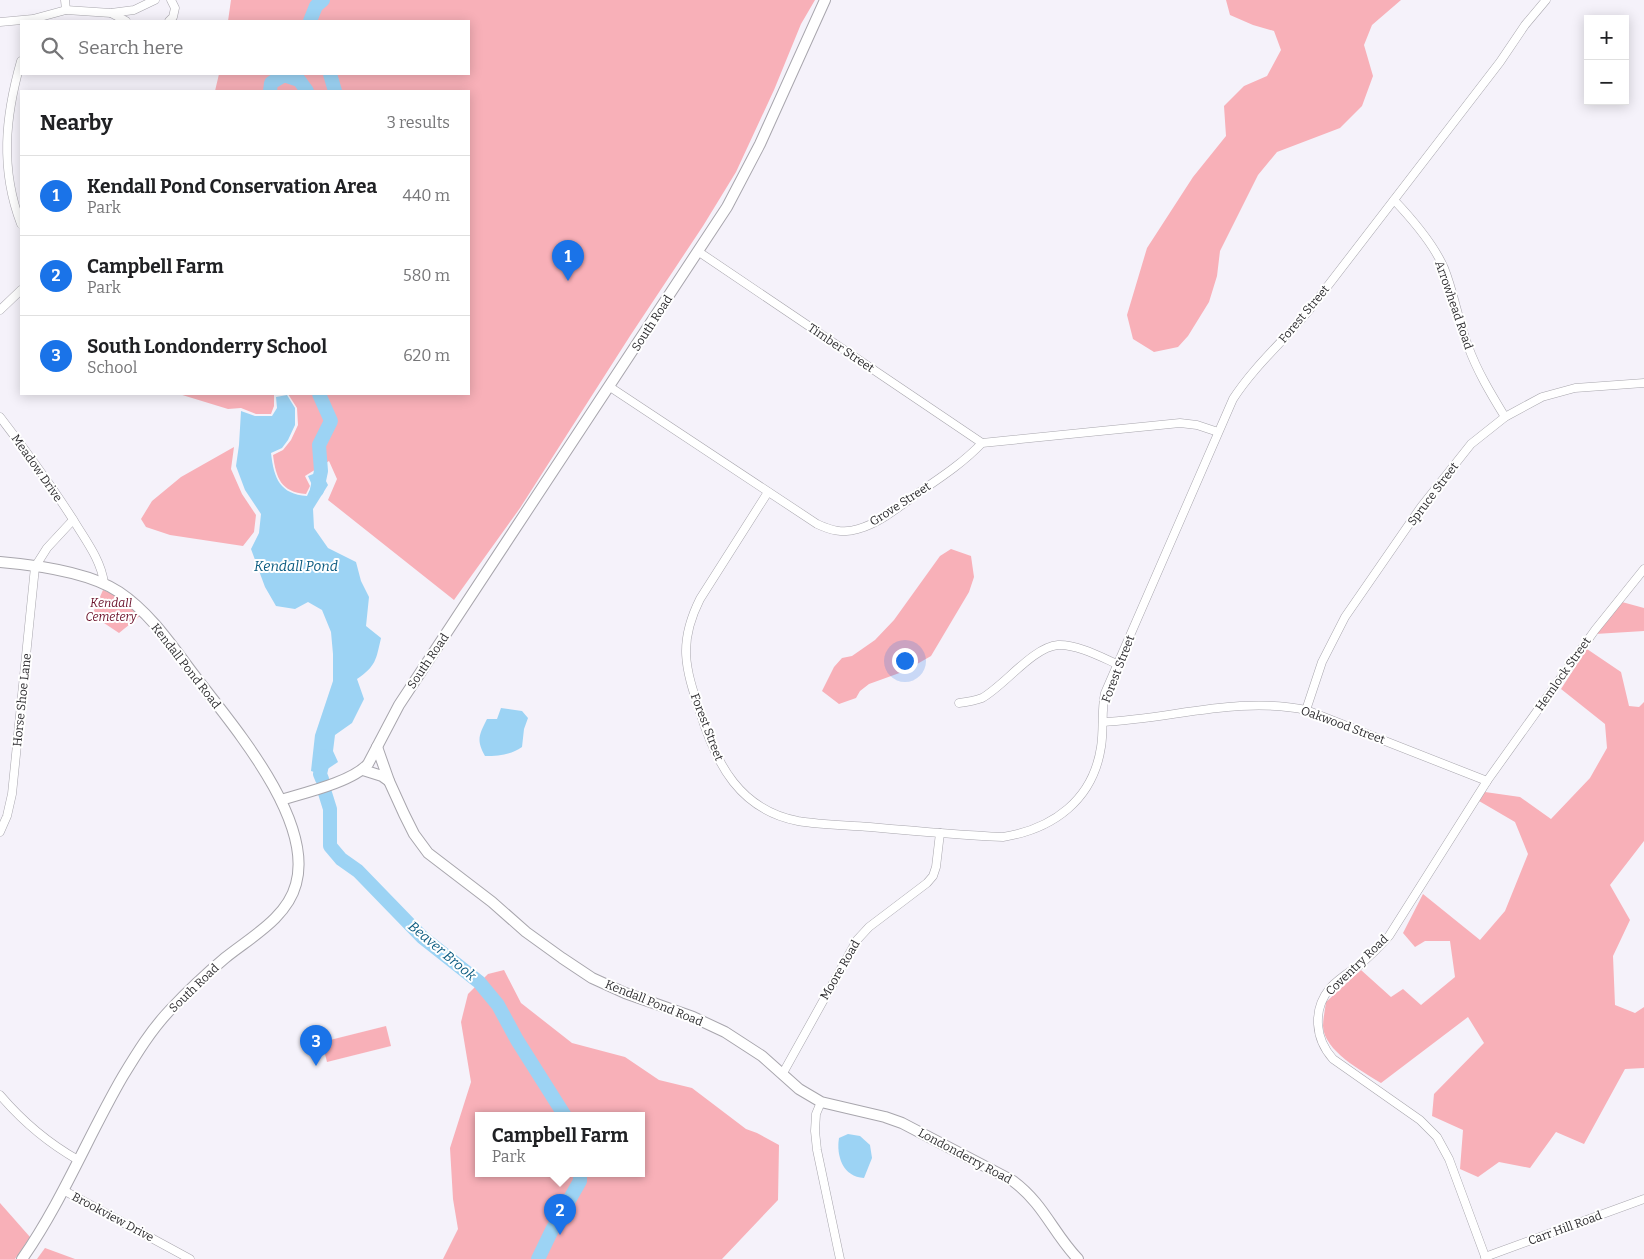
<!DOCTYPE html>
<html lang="en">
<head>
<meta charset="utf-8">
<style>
	body { margin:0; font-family:Bitter,serif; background:#f6f6f6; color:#202124 }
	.controls { position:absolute; right:15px; top:15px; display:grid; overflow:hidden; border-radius:0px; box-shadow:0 2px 12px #0003 }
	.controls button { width:45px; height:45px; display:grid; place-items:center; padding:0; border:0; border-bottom:1px solid #e0e0e0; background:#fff; color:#202124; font:25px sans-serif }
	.you { position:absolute; left:904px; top:660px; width:18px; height:18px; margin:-12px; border:4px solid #fff; border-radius:50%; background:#1a73e8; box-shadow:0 0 0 8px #1a73e833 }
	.badge { display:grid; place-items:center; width:32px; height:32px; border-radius:50%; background:#1a73e8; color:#fff; font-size:16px; font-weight:700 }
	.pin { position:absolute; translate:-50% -41px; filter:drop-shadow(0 1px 2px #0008) }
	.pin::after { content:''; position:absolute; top:26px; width:18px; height:15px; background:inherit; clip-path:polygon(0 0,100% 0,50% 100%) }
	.popup { position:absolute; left:475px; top:1112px; width:170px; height:65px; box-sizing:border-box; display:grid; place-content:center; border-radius:0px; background:#fff; filter:drop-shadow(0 1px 4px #0005); font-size:16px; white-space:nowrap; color:#757577 }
	.popup b { font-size:19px; color:#202124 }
	.popup::after { content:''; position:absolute; left:50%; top:100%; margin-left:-10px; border:10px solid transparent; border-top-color:#fff }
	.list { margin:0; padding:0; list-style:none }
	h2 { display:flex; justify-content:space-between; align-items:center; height:65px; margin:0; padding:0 20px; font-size:21px }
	h2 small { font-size:16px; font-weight:400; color:#757577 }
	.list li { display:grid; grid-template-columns:32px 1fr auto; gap:15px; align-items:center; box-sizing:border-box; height:80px; padding:0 20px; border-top:1px solid #e0e0e0 }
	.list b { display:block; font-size:19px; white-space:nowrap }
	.list p { margin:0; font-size:16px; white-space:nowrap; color:#757577 }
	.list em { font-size:16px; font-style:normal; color:#757577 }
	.icon { flex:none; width:28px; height:28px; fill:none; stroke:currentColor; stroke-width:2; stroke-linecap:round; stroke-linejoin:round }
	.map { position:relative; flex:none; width:1644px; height:1259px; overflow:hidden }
	.search { position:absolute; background:#fff; box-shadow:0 2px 12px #0003; left:20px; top:20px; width:450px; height:55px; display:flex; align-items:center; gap:12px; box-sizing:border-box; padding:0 18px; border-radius:0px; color:#757577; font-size:19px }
	.panel { position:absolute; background:#fff; box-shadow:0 2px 12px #0003; left:20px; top:90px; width:450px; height:305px; border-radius:0px }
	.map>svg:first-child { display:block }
</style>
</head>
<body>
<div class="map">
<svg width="1644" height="1259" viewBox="0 0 1644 1259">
	<rect width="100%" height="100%" fill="#f5f2fa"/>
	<!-- green -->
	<g fill="#f8b0b8" fill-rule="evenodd">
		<path d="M 231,0 L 815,0 L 801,24 L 774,90 L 736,172 L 703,226 L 630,336 L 520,508 L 454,600 L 328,500 L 337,479 L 329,461 L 305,476 L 310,486 L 306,494 C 281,492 276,478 273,455 L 283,450 L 291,440 L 298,425 L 297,408 L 288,394 L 469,394 L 469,91 L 215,91 L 219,74 L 469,74 L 469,21 L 228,21 Z"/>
		<polygon points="1226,0 1401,0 1372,25 1364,45 1373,76 1362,106 1340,128 1277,152 1258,175 1220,251 1217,276 1209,302 1188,336 1178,347 1154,352 1133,339 1127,315 1147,248 1193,177 1226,136 1224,106 1244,86 1267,76 1281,50 1274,31 1253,25 1230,15"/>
		<polygon points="179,394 280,394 274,395 274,406 271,414 256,414 241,408 228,409"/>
		<polygon points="234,447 231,469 242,494 256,515 254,532 243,546 170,535 146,527 141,519 152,501 181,477"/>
		<polygon points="951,549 971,556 974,577 969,592 931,656 905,671 869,684 860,691 856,698 839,704 822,691 834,667 842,658 852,656 875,640 894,620 940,556"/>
		<path d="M 103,590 C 117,595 132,603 140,616 L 119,633 L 92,615 Z"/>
		<polygon points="1622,602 1644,608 1644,631 1595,634"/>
		<path d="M 1587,649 L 1621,672 L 1629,706 L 1639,707 L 1644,702 L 1644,841 L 1610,885 L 1630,920 L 1613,956 L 1615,1005 L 1635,1013 L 1644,1007 L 1644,1068 L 1625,1069 L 1584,1144 L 1556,1132 L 1530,1168 L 1499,1162 L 1478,1177 L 1460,1169 L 1463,1130 L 1432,1116 L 1434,1094 L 1484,1043 L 1468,1017 L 1381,1083 C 1362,1071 1324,1051 1323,1026 C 1323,1019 1325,1010 1326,1002 L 1361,970 L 1391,997 L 1403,989 L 1421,1005 L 1455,977 L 1450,941 L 1425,941 L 1415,947 L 1403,933 L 1423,894 L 1480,940 L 1505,911 L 1528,854 L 1515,822 L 1479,801 L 1485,792 L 1520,797 L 1551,819 L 1590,778 L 1607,748 L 1605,724 L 1561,689 Z"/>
		<path d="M 504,970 L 521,1003 L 572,1043 L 625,1057 L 659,1080 L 692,1088 L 746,1129 L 757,1133 L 779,1145 L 778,1200 L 722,1259 L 443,1259 L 458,1229 L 453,1199 L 450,1148 L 471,1082 L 461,1022 L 468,994 L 488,974 ZM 479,1116 L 641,1116 L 641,1174 L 479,1174 Z"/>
		<polygon points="386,1026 391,1046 327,1062 322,1042"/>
		<polygon points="0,1203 30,1237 15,1259 0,1259"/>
		<polygon points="45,1248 75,1259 37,1259"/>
	</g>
	<!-- water -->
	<g fill="#9cd3f4">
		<path d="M 287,395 L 295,408 L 295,425 L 288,440 L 282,448 L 271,453 C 274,479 280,494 307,496 L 312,485 L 308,476 L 321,471 L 328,485 L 313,509 L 314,528 L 328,548 L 356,562 L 361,581 L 369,597 L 366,626 L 381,638 C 376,660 376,666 357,679 L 364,699 L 352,723 L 335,735 L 333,751 L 338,762 L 320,774 L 311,771 L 315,735 L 333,681 L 333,654 L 331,632 L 322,610 L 308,602 L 295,609 L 276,606 L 265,587 L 251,549 L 259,533 L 261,514 L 245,490 L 236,466 L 239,445 L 241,411 L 255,416 L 272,416 L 277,408 L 276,397 Z"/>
		<path d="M 501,708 L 522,711 L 528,718 L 524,729 L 522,747 C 510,755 499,756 485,756 C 476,740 479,735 487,719 L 497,719 Z"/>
		<path d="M 848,1134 L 860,1136 L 870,1145 L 872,1158 L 864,1178 C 843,1177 836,1156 839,1138 Z"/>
	</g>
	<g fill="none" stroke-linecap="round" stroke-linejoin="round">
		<!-- river -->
		<g stroke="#9cd3f4" stroke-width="14">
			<polyline points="310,21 316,6 323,0"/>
			<polyline points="330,74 335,91"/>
			<polyline points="270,91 271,83 284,75 299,80 307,91"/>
			<polyline points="317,490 321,471 319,445 331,421 319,394"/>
			<polyline points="322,779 320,774 324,756"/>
			<polyline points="325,793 330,809 330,846 341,859 358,871 422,937 479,982 498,1005 517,1040 565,1116"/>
			<polyline points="538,1259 552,1230 580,1181 580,1174"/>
		</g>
		<!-- street casing -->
		<g stroke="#a8a6ad" stroke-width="9">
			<g id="street">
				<polyline points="65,0 66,10"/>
				<polyline points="111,13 126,21"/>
				<polyline points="169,21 173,17 175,8 171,0"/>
				<polyline points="0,22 33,19 66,10 111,13 134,10 155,0"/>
				<path d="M 21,61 C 5,117 0,169 21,224"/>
				<path d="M 1394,200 C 1413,220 1433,243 1444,268 C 1454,293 1458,320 1468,346 C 1477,371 1491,394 1505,417"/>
				<polyline points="699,252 982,443"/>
				<polyline points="0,310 21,290"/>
				<path d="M 610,387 L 817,524 C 830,530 843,534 858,529 C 880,523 900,506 918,493 C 940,478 963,463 982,443 L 1180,423 L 1197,425 L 1218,432"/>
				<path d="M 0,417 C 26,451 51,485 74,521 C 86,541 101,560 104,583"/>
				<path d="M 768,492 L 700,599 C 678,643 685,667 700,712 C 716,764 740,810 798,821 C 822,825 846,825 870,827 C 914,831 958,835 1003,837 C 1053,829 1093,800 1101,747 C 1104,729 1101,711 1105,693 L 1233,399 C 1255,365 1285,340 1310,309 L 1500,62 L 1525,25 L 1546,0"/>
				<path d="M 959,703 C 967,702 974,701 982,698 C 1004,686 1033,647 1058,645 C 1076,644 1101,657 1117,664"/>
				<polyline points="1306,710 1322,662 1345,617 1421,507 1471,444 1505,417 1542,397 1575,388 1644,383"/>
				<path d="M 1103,722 C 1171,719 1238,696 1306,710 L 1487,781"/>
				<polyline points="0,832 7,816 12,794 35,567 47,548 73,520"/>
				<polyline points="783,1073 857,940 869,927 927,883 933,876 936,867 940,833"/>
				<path d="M 0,1095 C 23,1122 48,1143 78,1160"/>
				<polyline points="821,1102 816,1114 815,1131 817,1150 840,1259"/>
				<polyline points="63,1190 190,1259"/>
				<polyline points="1485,1257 1644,1199"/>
				<path d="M 1486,1259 L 1449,1159 L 1437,1137 L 1420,1120 L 1333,1059 C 1315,1039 1312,1010 1330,988 C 1339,978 1351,971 1361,964 C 1371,955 1380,946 1389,936 L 1487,781 L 1595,630 L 1644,569"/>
			</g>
		</g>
		<!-- secondary casing -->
		<g stroke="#a8a6ad" stroke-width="12">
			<g id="secondary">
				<path d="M 0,562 C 35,565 89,572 119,592 C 152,614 174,649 198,680 C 234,727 314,820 296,884 C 287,918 251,937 225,958 C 206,974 187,992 170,1010 C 151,1030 137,1053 123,1076 C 88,1136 62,1202 22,1259"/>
				<path d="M 377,747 L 389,781 L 404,814 L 414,834 L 428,853 L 492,902 L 526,932 L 562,958 L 592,978 L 625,993 L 693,1017 L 725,1032 L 762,1056 L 799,1089 L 821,1102 L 885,1117 L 902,1123 L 1013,1181 C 1044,1204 1053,1233 1078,1259"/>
				<polyline points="363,770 382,776 389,781"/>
				<path d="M 281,800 C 304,793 352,782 368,764 L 399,705 L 727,207 L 760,144 L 825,0"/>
			</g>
		</g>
		<!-- street -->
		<use href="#street" stroke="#fff" stroke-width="8"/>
		<!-- secondary -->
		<use href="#secondary" stroke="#fff" stroke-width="10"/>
	</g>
	<g text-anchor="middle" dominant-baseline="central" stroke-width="4" stroke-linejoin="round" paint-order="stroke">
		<!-- street labels -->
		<g font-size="12" fill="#2e2d30" stroke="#fff">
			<text transform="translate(1454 305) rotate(71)">Arrowhead Road</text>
			<text transform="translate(1304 314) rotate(-50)">Forest Street</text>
			<text transform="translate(652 323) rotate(-57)">South Road</text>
			<text transform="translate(841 348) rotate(34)">Timber Street</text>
			<text transform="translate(37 468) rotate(55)">Meadow Drive</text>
			<text transform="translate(1433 494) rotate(-53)">Spruce Street</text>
			<text transform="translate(900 504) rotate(-33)">Grove Street</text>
			<text transform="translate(428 661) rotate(-56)">South Road</text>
			<text transform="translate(186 666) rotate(52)">Kendall Pond Road</text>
			<text transform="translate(1118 669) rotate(-69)">Forest Street</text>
			<text transform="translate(1563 674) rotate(-55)">Hemlock Street</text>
			<text transform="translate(22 700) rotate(-84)">Horse Shoe Lane</text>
			<text transform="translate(1343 725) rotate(20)">Oakwood Street</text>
			<text transform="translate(707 727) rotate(69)">Forest Street</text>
			<text transform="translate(1357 965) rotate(-44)">Coventry Road</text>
			<text transform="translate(840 970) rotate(-60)">Moore Road</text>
			<text transform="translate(194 988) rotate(-44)">South Road</text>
			<text transform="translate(654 1003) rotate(22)">Kendall Pond Road</text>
			<text transform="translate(965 1156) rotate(28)">Londonderry Road</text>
			<text transform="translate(113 1217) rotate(28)">Brookview Drive</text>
			<text transform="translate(1565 1228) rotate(-20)">Carr Hill Road</text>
		</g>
		<!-- park labels -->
		<g font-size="12" font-style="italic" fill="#680d27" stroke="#fff">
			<text x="111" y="603">Kendall<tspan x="111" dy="14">Cemetery</tspan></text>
		</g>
		<!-- water labels -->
		<g font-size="14" font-style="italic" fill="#0b5b80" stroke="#fff">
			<text x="296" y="566">Kendall Pond</text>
			<text transform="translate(442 951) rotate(40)">Beaver Brook</text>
		</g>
	</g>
</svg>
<div class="controls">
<button>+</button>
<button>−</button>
</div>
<div class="you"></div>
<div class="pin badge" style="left:568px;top:281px">1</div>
<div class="pin badge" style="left:560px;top:1235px">2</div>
<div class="popup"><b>Campbell Farm</b>Park</div>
<div class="pin badge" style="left:316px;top:1066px">3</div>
<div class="search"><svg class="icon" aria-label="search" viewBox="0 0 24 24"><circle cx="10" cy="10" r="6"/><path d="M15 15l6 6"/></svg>Search here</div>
<section class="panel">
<h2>Nearby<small>3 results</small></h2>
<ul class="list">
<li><span class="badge">1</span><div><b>Kendall Pond Conservation Area</b><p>Park</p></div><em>440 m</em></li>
<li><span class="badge">2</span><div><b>Campbell Farm</b><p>Park</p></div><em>580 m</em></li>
<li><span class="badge">3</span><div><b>South Londonderry School</b><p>School</p></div><em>620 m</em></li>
</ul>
</section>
</div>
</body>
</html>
